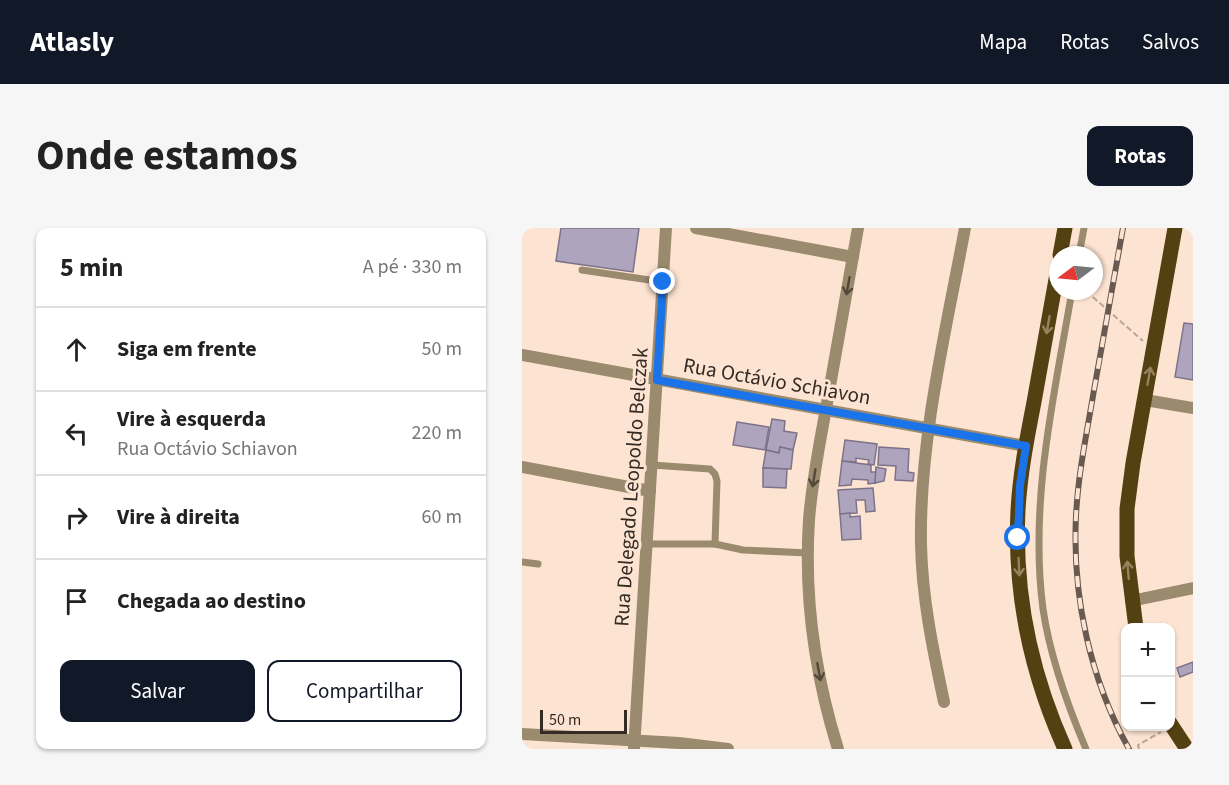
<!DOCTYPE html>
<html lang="pt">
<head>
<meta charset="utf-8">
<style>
	body { margin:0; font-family:"Source Sans 3",sans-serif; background:#f6f6f6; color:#222 }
	.controls { position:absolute; right:18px; bottom:18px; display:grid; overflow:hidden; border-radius:12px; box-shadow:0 2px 4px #0004 }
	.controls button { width:54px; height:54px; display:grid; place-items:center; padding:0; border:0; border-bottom:2px solid #e0e0e0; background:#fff; color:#222; font:30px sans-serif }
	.compass { position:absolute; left:527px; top:18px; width:54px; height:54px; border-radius:50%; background:#fff; box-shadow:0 2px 4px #0004; rotate:254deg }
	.scale { position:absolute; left:18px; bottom:15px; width:87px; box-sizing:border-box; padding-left:6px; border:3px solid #352b25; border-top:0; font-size:16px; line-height:21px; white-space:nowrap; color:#352b25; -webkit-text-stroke:4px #fde3d1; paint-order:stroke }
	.stop { position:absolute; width:18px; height:18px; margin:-14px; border:4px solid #1a73e8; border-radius:50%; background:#fff }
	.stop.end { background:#1a73e8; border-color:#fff; box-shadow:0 2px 6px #0008 }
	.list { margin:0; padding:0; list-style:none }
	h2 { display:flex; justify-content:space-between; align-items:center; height:78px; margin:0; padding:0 24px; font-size:26px }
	h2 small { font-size:20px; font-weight:400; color:#767676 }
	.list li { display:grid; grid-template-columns:39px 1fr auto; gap:18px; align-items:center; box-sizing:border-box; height:84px; padding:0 24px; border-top:2px solid #e0e0e0 }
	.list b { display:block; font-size:22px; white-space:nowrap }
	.list p { margin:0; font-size:20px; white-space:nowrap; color:#767676 }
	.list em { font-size:20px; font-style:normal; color:#767676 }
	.actions { display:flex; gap:12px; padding:18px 24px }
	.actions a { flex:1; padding:14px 0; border:2px solid #111827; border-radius:12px; text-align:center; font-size:21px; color:#111827 }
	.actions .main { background:#111827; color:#fff }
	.icon { flex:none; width:33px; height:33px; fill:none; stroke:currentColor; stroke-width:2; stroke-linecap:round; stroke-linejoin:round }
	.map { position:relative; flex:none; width:671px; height:521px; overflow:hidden; border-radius:12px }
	header { display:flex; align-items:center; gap:36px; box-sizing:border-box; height:84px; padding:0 30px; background:#111827; color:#fff }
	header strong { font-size:28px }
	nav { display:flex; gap:33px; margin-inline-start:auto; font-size:21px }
	.intro { display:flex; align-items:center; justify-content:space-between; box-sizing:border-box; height:144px; padding:0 36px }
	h1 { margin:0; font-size:42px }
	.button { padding:15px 27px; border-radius:12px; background:#111827; color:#fff; font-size:21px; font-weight:700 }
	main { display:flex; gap:36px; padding:0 36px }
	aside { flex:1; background:#fff; border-radius:12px; box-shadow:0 2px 4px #0004 }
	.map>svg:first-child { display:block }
</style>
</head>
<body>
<header>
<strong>Atlasly</strong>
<nav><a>Mapa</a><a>Rotas</a><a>Salvos</a></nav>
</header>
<div class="intro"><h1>Onde estamos</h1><a class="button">Rotas</a></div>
<main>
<aside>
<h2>5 min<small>A pé · 330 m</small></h2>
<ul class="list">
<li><svg class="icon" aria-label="ahead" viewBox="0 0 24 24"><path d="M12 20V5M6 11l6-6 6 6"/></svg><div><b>Siga em frente</b></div><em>50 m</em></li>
<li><svg class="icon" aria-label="left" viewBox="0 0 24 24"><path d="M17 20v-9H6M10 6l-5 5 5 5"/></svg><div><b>Vire à esquerda</b><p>Rua Octávio Schiavon</p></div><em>220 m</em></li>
<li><svg class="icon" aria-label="right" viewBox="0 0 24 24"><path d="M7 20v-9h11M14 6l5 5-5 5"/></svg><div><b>Vire à direita</b></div><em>60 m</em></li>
<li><svg class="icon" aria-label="arrive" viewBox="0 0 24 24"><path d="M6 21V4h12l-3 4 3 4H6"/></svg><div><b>Chegada ao destino</b></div></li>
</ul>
<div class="actions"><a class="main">Salvar</a><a>Compartilhar</a></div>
</aside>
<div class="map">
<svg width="671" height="521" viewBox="0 0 671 521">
	<rect width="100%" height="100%" fill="#fde3d1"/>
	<!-- building -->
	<g fill="#aea4bd" stroke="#7c738a" stroke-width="1.5">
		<polygon points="39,0 117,0 111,44 34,33"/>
		<polygon points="662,95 671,96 671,152 653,149"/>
		<polygon points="250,191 263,193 262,203 275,205 271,222 258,219 257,225 244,222"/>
		<polygon points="215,194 247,199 243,222 211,217"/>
		<polygon points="323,212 355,216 352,237 346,236 347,232 334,230 334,234 320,233"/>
		<polygon points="258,219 271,222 269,241 241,240 244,222 257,225"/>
		<polygon points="357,219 387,221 386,244 392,245 391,253 373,252 374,238 356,237"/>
		<polygon points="320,233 349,237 349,244 354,244 353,255 346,256 346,252 330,251 329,257 317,258"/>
		<polygon points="354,239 364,241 362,253 353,255"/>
		<polygon points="241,240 265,241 264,260 241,259"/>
		<polygon points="351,260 353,283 344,284 343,272 334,272 335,285 318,286 316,262"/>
		<polygon points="328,285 328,289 338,288 339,311 320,312 318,286"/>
		<polygon points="671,434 671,444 658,449 655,440"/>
	</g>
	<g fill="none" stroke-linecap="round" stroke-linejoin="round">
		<!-- path -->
		<g stroke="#baa597" stroke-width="2" stroke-dasharray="6 3" stroke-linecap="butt">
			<polyline points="564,63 621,113"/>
			<polyline points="617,521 616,517 639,504"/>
		</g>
		<!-- service -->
		<g stroke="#9a8b6e" stroke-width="7">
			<polyline points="557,27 562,0"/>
			<polyline points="60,42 141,54"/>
			<path d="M 550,63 C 532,168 507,274 521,381 C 528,429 545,476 564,521"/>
			<polyline points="130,237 188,241 193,246 195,253 193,316"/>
			<polyline points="125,316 193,316 221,322 286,325"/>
			<polyline points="0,334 16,336"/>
		</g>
		<!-- minor -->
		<g stroke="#9a8b6e" stroke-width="12">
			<polyline points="174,0 331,29"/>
			<polyline points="0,127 504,218"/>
			<polyline points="623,172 671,180"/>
			<polyline points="0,239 128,263"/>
			<polyline points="609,373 671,360"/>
			<path d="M 422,474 C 411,422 400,370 399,316 C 397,213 424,102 443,0"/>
			<polyline points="0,506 157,515 206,521"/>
		</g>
		<!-- tertiary -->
		<g stroke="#9a8b6e" stroke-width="12">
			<polyline points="112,521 144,0"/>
			<path d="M 316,521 C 293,447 282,369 287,292 C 290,252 298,214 305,175 C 315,117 326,58 336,0"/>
		</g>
		<!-- primary -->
		<g stroke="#544112" stroke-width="15">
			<polyline points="538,27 543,0"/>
			<path d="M 536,40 C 528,84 520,129 512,174 C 505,210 498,246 496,282 C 492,365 509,446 543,521"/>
			<polyline points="614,400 605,328 605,281 611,235 653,0"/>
			<polyline points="648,495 665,521"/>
		</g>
		<!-- rail casing -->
		<g stroke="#685a51" stroke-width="6">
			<path id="rail" d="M 601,0 C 591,54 582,108 572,162 C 565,204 556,246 554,288 C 550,368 568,451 607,521"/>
		</g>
		<!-- rail -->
		<use href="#rail" stroke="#fde3d1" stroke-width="4" stroke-dasharray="11" stroke-linecap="butt"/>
	</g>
	<!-- one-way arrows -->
	<defs><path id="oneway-shaft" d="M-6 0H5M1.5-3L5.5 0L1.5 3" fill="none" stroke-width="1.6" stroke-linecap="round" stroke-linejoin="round" transform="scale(1.5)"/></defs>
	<g stroke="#53483b">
		<use href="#oneway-shaft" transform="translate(326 58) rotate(100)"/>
		<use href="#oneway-shaft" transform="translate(292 250) rotate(99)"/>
		<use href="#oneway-shaft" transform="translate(297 444) rotate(79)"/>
	</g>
	<g stroke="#98825e">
		<use href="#oneway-shaft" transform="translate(526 97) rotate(100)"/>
		<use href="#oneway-shaft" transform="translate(627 148) rotate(-80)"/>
		<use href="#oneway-shaft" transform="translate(497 339) rotate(87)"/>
		<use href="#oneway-shaft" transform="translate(606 342) rotate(-95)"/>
	</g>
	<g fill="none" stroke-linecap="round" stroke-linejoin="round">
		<!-- route -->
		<polyline stroke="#1a73e8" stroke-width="8" points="141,54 135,152 504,218 498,257 496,310"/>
	</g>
	<g text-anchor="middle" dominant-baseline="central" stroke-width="6" stroke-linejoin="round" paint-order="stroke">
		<!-- street labels -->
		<g font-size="21" fill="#352b25" stroke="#fde3d1">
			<text transform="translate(255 153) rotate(10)">Rua Octávio Schiavon</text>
			<text transform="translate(109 259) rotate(-86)">Rua Delegado Leopoldo Belczak</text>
		</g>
	</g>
</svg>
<div class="controls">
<button>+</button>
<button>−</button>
</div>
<svg class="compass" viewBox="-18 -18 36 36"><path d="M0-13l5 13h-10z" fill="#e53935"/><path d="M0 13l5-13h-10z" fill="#767676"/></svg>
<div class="scale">50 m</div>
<div class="stop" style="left:496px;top:310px"></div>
<div class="stop end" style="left:141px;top:54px"></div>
</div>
</main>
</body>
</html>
